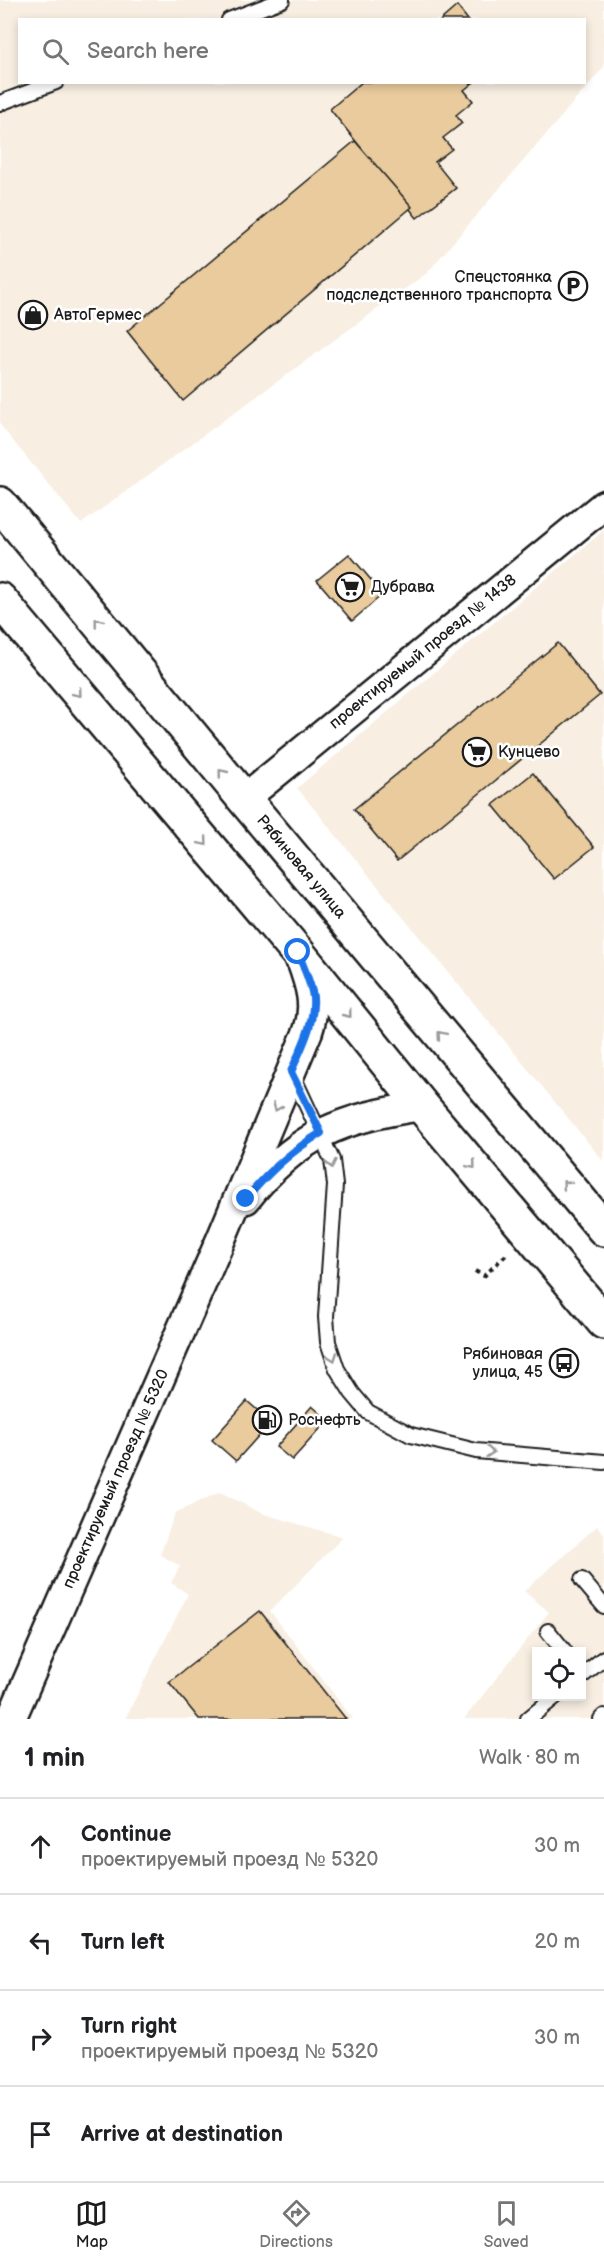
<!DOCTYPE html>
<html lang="en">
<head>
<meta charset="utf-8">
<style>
	body { margin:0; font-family:"Balsamiq Sans",sans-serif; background:#f6f6f6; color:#202124 }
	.controls { position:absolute; right:18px; bottom:18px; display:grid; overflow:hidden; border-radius:0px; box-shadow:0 3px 9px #0003 }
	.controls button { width:54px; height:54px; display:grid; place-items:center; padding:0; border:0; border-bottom:2px solid #e0e0e0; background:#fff; color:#202124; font:30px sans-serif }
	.stop { position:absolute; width:18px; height:18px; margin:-14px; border:4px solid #1a73e8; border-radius:50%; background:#fff }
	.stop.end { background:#1a73e8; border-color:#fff; box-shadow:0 2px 6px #0008 }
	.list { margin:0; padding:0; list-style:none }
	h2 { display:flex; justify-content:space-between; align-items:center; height:78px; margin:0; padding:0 24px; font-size:26px }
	h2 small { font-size:20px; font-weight:400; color:#757577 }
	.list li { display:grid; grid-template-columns:39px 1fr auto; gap:18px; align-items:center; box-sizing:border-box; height:96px; padding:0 24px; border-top:2px solid #e0e0e0 }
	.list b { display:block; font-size:22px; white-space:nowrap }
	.list p { margin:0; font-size:20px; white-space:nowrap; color:#757577 }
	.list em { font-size:20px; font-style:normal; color:#757577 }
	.icon { flex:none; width:33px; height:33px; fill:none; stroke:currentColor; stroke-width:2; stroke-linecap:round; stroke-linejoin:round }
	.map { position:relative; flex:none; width:604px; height:1719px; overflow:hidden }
	.search { position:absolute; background:#fff; box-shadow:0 3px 9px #0003; left:18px; right:18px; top:18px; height:66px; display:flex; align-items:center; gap:15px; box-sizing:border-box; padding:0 21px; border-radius:0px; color:#757577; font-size:22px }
	.sheet { height:462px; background:#fff }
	nav { display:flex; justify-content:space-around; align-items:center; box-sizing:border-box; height:84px; border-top:2px solid #e0e0e0; background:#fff; font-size:16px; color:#757577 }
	nav a { display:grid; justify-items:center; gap:3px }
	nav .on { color:#1c1c1c }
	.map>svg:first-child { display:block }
</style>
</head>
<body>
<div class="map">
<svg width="604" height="1719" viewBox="0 0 604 1719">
	<rect width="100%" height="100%" fill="#fff"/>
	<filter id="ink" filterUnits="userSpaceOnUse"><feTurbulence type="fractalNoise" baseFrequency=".0167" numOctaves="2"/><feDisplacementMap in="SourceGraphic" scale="12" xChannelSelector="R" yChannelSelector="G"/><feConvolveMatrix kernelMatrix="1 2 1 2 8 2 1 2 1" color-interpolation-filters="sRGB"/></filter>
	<g filter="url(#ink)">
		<!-- built -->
		<g fill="#f8efe2" fill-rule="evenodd">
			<path d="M 0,0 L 604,0 L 604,67 L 427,273 L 81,524 L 0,425 ZM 20,20 L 584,20 L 584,82 L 20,82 Z"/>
			<polygon points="604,530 604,1162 297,788"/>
			<polygon points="220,1492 261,1513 343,1537 270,1611 353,1719 125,1719 188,1594 171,1583 180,1566 160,1555 175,1513"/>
			<path d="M 597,1526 L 604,1533 L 604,1719 L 464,1719 L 549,1612 L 524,1591 ZM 536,1652 L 582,1652 L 582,1696 L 536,1696 Z"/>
		</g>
		<!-- building -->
		<g fill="#e9cb9d" stroke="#1c1c1c" stroke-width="1.5">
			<polygon points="457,6 468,20 441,20"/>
			<polygon points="362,82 474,82 464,90 473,101 456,115 462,123 443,138 452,149 435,162 456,188 417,218 330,109"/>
			<polygon points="355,141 412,207 183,401 127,331"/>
			<polygon points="349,554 383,594 352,621 317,580"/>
			<polygon points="558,643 600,695 397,861 354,809"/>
			<polygon points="533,773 594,847 554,879 493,805"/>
			<polygon points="247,1401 271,1422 236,1461 212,1440"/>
			<polygon points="312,1406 328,1420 292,1460 276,1447"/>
			<polygon points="260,1611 346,1719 199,1719 169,1682"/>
		</g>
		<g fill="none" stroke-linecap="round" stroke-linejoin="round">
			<!-- lane casing -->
			<g stroke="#1c1c1c" stroke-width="18">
				<g id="lane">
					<polyline points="229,20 282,0"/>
					<polyline points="0,103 56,82"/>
					<polyline points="292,1074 332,1160 335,1185 326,1317 328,1342 337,1369 352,1393 368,1412 411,1435 476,1451 604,1462"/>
					<polyline points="582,1580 604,1606"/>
					<polyline points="548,1631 565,1652"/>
					<polyline points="582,1676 604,1658"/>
					<polyline points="528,1719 556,1696"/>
					<polyline points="601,1719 604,1716"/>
				</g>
			</g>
			<!-- street casing -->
			<g stroke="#1c1c1c" stroke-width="33">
				<g id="street">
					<polyline points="244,799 604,505"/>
					<path d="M 246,1199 C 297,1134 342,1118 422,1106"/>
					<path d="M 11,1719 L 221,1239 L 308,1031 C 317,1005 310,985 301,960"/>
				</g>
			</g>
			<!-- secondary casing -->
			<g stroke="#1c1c1c" stroke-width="38">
				<g id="secondary">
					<polyline points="0,504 244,799 604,1229"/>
					<polyline points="0,600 298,953 422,1106 604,1322"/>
				</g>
			</g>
			<!-- path -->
			<polyline stroke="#1c1c1c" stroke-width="4" stroke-dasharray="4.5 4.5" stroke-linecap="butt" points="475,1271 484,1276 509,1252"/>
			<!-- lane -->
			<use href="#lane" stroke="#fff" stroke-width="14"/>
			<!-- street -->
			<use href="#street" stroke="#fff" stroke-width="28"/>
			<!-- secondary -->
			<use href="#secondary" stroke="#fff" stroke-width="33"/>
		</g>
		<!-- one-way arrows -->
		<defs><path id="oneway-chevron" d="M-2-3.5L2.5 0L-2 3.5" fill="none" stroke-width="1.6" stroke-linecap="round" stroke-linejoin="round" transform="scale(1.5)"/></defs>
		<g stroke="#999">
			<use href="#oneway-chevron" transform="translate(98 622) rotate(-129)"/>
			<use href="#oneway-chevron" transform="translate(78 693) rotate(50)"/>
			<use href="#oneway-chevron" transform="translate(222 773) rotate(-129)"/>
			<use href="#oneway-chevron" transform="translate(204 842) rotate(50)"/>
			<use href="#oneway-chevron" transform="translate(348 1014) rotate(51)"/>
			<use href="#oneway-chevron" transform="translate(441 1035) rotate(-130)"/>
			<use href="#oneway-chevron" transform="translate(277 1107) rotate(113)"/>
			<use href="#oneway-chevron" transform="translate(331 1164) rotate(77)"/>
			<use href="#oneway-chevron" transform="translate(472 1165) rotate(50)"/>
			<use href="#oneway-chevron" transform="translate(566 1184) rotate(-130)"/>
			<use href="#oneway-chevron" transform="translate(333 1357) rotate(70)"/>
			<use href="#oneway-chevron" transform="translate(490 1452) rotate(5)"/>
		</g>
	</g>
	<g fill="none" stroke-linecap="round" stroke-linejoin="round" filter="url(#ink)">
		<!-- route -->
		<path stroke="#1a73e8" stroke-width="8" d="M 246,1199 C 268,1172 291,1151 321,1133 L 291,1072 C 301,1048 315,1024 313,997 C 311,982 303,967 298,952"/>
	</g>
	<!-- icons -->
	<defs>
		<g id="parking-ring" transform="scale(1.5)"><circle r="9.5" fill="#fff" stroke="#1c1c1c" stroke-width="1.5"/><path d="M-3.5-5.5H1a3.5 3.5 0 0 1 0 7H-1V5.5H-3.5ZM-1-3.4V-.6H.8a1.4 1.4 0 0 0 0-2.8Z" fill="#1c1c1c"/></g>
		<g id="shop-ring" transform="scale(1.5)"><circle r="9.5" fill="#fff" stroke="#1c1c1c" stroke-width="1.5"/><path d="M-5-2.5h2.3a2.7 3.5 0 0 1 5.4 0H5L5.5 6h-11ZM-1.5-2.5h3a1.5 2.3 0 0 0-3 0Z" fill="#1c1c1c"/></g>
		<g id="supermarket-ring" transform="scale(1.5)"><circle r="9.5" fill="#fff" stroke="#1c1c1c" stroke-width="1.5"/><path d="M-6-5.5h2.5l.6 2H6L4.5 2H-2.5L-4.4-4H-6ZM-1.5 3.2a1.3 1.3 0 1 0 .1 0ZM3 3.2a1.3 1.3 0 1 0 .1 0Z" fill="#1c1c1c"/></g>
		<g id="bus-ring" transform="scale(1.5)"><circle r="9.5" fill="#fff" stroke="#1c1c1c" stroke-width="1.5"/><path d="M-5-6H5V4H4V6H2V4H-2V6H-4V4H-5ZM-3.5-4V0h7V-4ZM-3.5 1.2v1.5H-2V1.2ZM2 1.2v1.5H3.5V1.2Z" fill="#1c1c1c"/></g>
		<g id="fuel-ring" transform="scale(1.5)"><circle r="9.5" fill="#fff" stroke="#1c1c1c" stroke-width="1.5"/><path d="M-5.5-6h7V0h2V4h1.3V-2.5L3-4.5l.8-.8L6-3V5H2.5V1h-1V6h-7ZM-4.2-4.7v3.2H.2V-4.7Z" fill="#1c1c1c"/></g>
	</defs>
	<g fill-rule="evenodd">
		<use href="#parking-ring" x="573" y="286"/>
		<use href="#shop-ring" x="33" y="315"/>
		<use href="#supermarket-ring" x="350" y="587"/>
		<use href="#supermarket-ring" x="477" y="752"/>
		<use href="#bus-ring" x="564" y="1363"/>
		<use href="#fuel-ring" x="267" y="1420"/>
	</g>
	<g text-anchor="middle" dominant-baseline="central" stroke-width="5" stroke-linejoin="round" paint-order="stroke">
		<!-- poi labels -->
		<g font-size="16" fill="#1c1c1c" stroke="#fff" text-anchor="start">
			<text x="552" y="277" text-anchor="end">Спецстоянка<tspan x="552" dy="18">подследственного транспорта</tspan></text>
			<text x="54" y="315">АвтоГермес</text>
			<text x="371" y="587">Дубрава</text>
			<text x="498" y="752">Кунцево</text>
			<text x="543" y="1354" text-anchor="end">Рябиновая<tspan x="543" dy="18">улица, 45</tspan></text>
			<text x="288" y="1420">Роснефть</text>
		</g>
		<!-- street labels -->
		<g font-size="16" fill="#1c1c1c" stroke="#fff">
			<text transform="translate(423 652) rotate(-39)">проектируемый проезд № 1438</text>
			<text transform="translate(301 867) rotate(50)">Рябиновая улица</text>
			<text transform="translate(116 1479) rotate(-66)">проектируемый проезд № 5320</text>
		</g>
	</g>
</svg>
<div class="controls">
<button><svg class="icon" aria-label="locate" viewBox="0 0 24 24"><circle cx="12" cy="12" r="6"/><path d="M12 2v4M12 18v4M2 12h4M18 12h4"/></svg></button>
</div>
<div class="stop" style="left:298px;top:952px"></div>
<div class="stop end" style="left:246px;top:1199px"></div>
<div class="search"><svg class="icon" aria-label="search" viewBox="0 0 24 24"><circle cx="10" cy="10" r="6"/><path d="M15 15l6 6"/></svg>Search here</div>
</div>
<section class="sheet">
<h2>1 min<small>Walk · 80 m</small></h2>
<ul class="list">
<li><svg class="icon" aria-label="ahead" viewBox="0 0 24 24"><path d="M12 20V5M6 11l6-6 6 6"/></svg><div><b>Continue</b><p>проектируемый проезд № 5320</p></div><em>30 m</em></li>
<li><svg class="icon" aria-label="left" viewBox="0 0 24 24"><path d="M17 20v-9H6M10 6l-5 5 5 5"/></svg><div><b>Turn left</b></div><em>20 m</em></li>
<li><svg class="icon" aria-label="right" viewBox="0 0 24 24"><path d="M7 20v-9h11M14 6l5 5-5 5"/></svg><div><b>Turn right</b><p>проектируемый проезд № 5320</p></div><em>30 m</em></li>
<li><svg class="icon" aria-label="arrive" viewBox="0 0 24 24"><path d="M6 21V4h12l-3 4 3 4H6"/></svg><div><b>Arrive at destination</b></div></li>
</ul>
</section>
<nav>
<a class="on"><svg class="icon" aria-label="map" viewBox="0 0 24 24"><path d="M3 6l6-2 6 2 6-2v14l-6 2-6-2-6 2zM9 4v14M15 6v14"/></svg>Map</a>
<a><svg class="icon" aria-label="directions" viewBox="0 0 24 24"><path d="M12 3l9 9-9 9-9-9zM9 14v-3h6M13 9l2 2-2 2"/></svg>Directions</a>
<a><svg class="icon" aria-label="saved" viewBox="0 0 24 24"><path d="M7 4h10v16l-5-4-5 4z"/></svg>Saved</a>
</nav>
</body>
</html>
